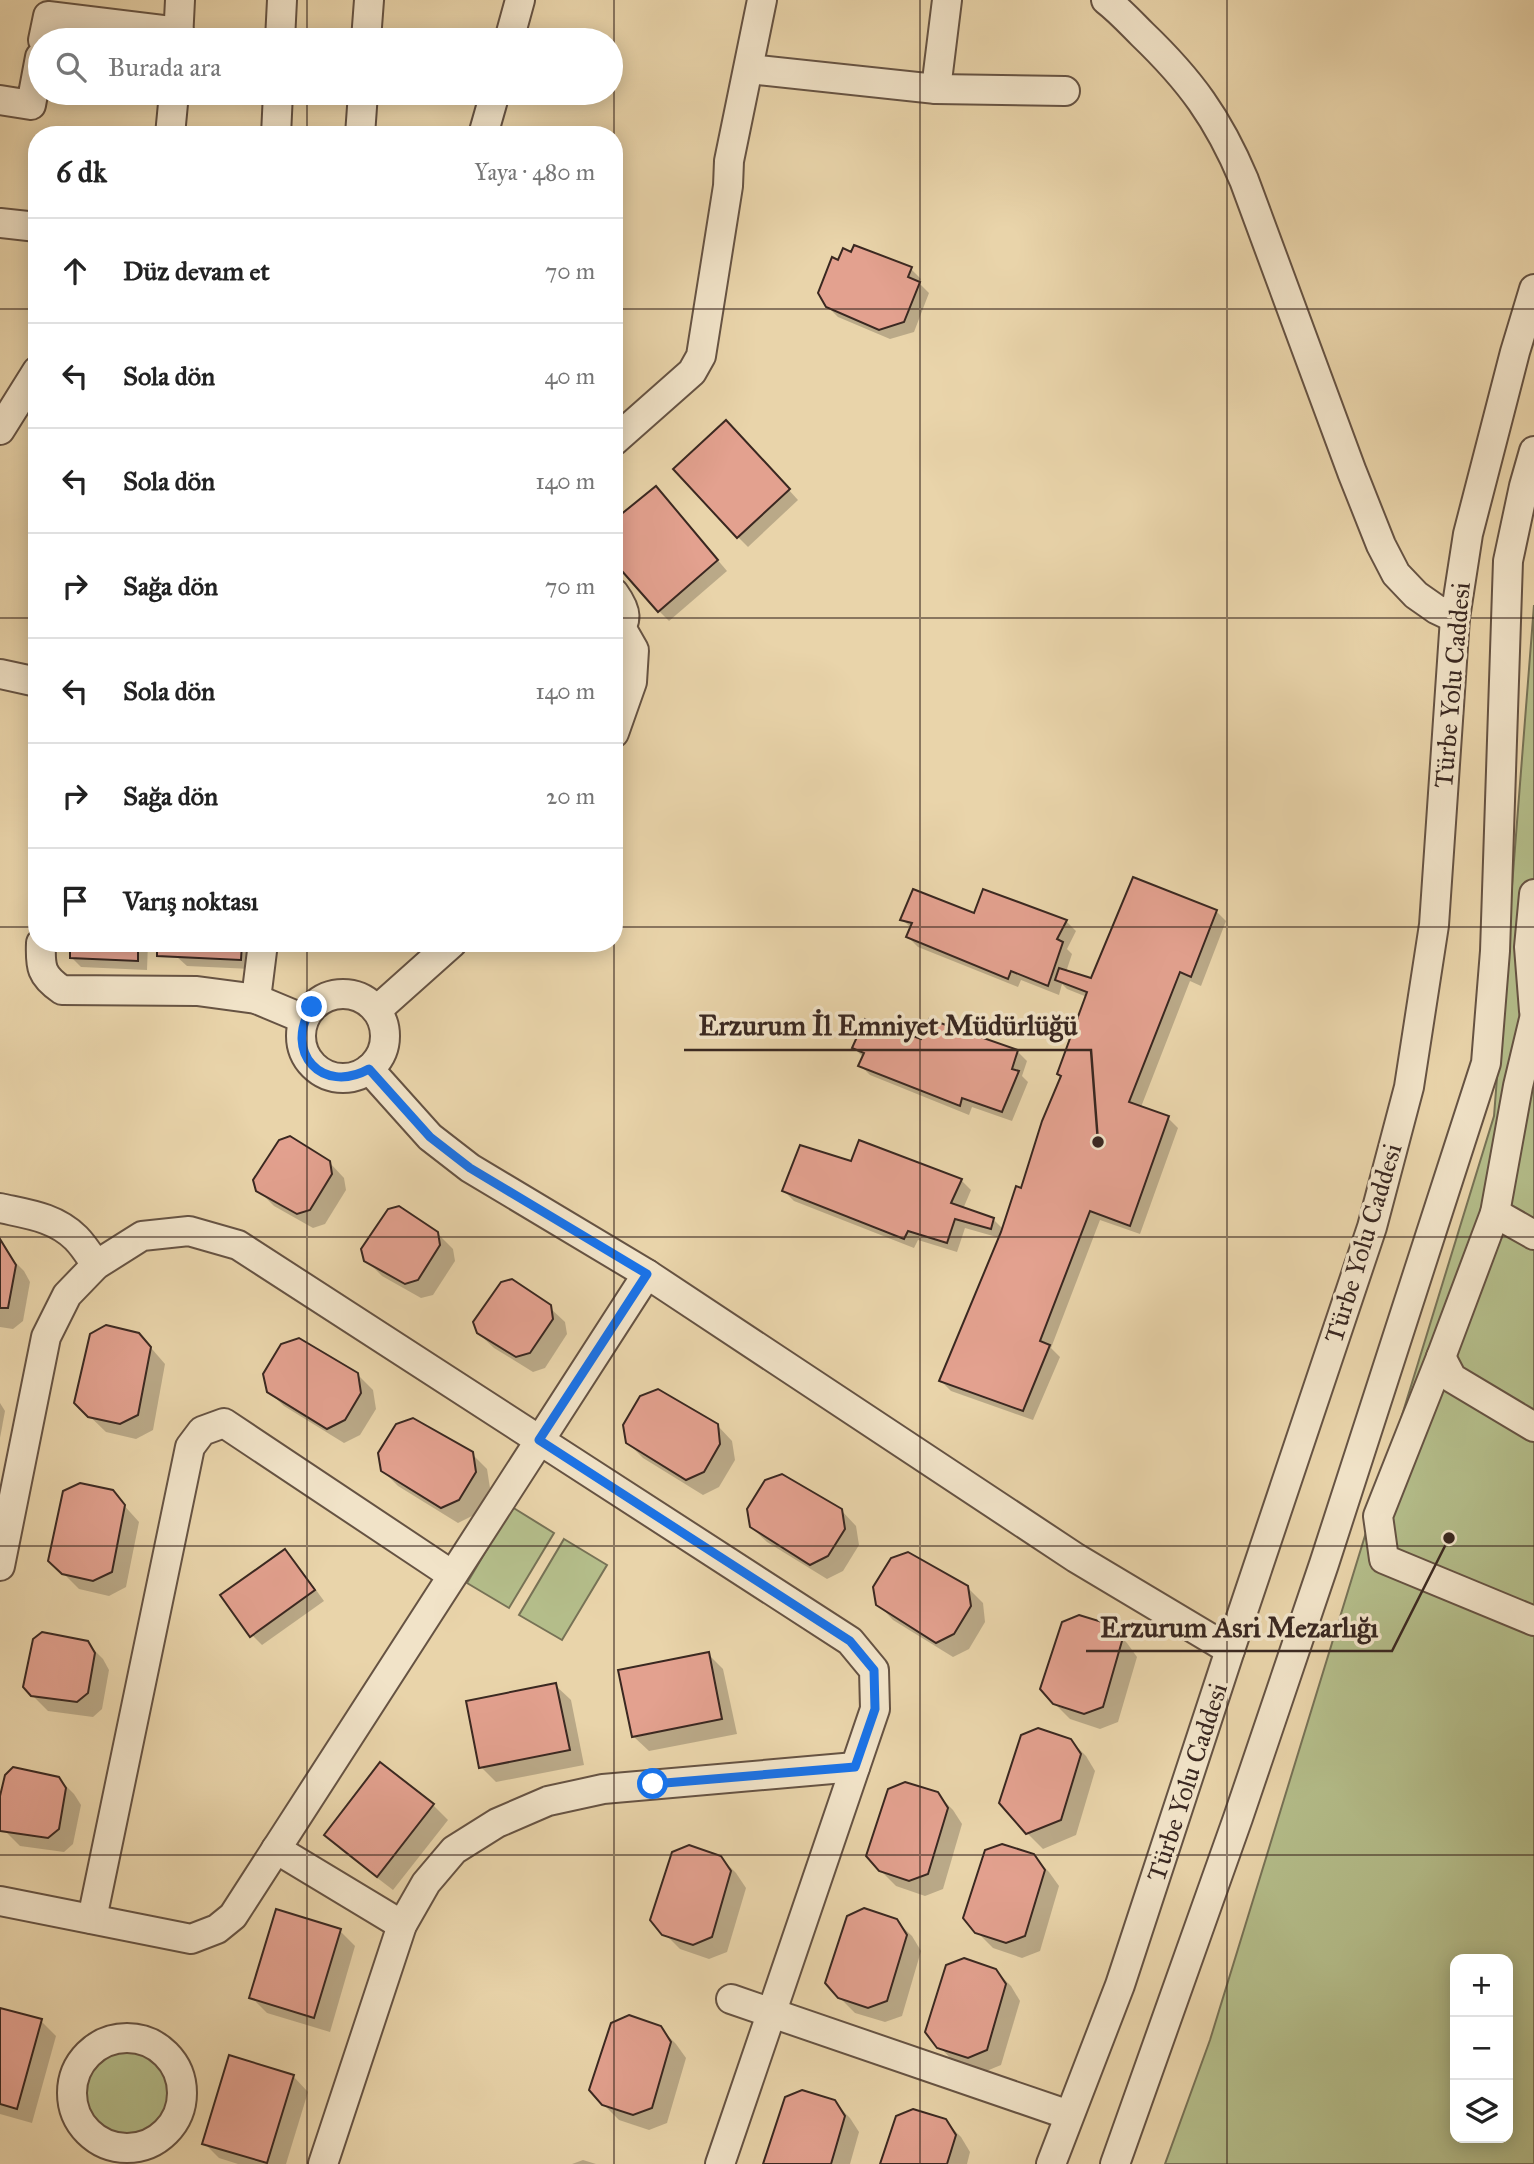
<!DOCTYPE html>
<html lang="tr">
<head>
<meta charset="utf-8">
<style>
	body { margin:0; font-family:"IM FELL Great Primer",serif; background:#f6f6f6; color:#222 }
	.controls { position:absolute; right:21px; bottom:21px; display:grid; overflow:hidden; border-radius:14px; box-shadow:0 4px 18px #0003 }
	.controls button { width:63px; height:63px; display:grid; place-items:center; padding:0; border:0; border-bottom:2px solid #e0e0e0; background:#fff; color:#222; font:35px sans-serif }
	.stop { position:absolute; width:21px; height:21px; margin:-16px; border:5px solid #1a73e8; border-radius:50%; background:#fff }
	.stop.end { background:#1a73e8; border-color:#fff; box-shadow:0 2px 7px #0008 }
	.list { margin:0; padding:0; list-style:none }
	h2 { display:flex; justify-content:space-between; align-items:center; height:91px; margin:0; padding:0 28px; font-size:30px }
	h2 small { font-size:23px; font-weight:400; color:#767676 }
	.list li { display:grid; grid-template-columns:46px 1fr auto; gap:21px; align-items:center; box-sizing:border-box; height:105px; padding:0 28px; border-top:2px solid #e0e0e0 }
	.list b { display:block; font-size:26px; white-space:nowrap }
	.list em { font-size:23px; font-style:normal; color:#767676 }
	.icon { flex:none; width:38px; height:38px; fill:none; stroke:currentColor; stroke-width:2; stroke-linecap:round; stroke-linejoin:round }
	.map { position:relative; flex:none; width:1534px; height:2164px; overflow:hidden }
	.search { position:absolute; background:#fff; box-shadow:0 4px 18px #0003; left:28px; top:28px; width:595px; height:77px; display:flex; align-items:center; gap:18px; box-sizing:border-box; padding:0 24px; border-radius:38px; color:#767676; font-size:26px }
	.panel { position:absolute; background:#fff; box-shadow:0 4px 18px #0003; left:28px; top:126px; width:595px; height:826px; border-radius:28px }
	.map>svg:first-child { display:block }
</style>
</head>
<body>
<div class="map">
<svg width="1534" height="2164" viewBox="0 0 1534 2164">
	<rect width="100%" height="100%" fill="#e9d4aa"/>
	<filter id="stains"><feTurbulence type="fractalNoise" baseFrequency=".00286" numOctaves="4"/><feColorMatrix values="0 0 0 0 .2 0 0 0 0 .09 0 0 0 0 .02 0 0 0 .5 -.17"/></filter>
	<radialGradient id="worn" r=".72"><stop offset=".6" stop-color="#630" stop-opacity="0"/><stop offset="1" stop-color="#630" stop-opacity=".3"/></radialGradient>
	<!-- green -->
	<g fill="#b4bd8a" stroke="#777256" stroke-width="2" fill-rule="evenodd">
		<path d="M 1534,605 L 1534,2164 L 1165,2164 L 1210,2040 L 1494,1116 ZM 1455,1959 L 1508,1959 L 1508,2138 L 1455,2138 Z"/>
		<polygon points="512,1507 554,1533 509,1608 467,1583"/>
		<polygon points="564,1539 607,1565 562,1640 519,1615"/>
		<circle cx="127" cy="2093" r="44"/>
	</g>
	<!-- shadow -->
	<g fill="#0003">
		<polygon points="911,269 921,279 919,283 929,293 914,332 890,339 838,317 827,306"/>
		<polygon points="736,432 798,500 748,547 738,537"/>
		<polygon points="665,498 727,571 669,621 659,611"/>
		<polygon points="1216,911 1226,921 1201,986 1190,981 1141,1107 1168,1118 1178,1128 1140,1234 1100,1220 1051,1348 1060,1357 1033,1420 951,1391 941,1381 1000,1238 965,1228 957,1252 918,1240 914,1248 794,1201 784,1191 852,1163 961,1180 971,1190 963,1209 993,1219 1003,1229 1022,1191 1063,1078 1087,997 1067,989 1062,984 1059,995 1021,980 1018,987 918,947 908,937 912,929 902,919 975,916 1066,921 1076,931 1067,949 1072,954 1066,972 1092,980"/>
		<polygon points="72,943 148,943 147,970 81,967 71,957"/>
		<polygon points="177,943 252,943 251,969 187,966 176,956"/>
		<polygon points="922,1041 1017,1051 1027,1061 1022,1076 1028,1082 1012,1121 972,1107 969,1115 870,1075 860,1065 864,1058 854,1048"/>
		<polygon points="329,1162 344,1178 346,1190 325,1224 313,1228 274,1206 258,1190"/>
		<polygon points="437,1233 453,1249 455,1261 433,1295 421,1298 382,1276 366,1260"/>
		<polygon points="0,1254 8,1255 24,1271 30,1282 23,1321 13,1329 0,1327"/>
		<polygon points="549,1307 565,1322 567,1334 545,1368 533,1372 494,1348 478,1333"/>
		<polygon points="139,1334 165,1364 153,1430 136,1439 106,1432 76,1403"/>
		<polygon points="357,1374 373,1390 376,1409 360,1435 344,1443 284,1406 268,1391"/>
		<polygon points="0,1403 5,1411 0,1438"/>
		<polygon points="717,1425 732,1441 735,1460 719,1487 703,1495 643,1458 627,1442"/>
		<polygon points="472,1454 487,1469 490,1488 474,1515 458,1523 398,1486 382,1470"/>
		<polygon points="112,1492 139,1522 126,1587 109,1596 79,1589 50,1560"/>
		<polygon points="841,1510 856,1526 859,1545 843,1571 827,1579 767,1542 751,1527"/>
		<polygon points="285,1551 295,1561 324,1601 262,1645 252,1635"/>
		<polygon points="967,1587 983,1603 985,1622 969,1649 953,1657 893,1620 878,1604"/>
		<polygon points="1111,1627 1127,1643 1137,1657 1118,1722 1100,1729 1070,1719 1054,1703"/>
		<polygon points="87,1643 103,1659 109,1670 102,1709 93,1717 48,1711 32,1695"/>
		<polygon points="708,1654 723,1669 737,1734 649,1751 633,1736"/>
		<polygon points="555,1685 571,1700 584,1765 496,1782 481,1767"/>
		<polygon points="1070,1740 1086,1756 1095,1771 1076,1835 1043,1849 1027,1833"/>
		<polygon points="58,1778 74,1794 81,1805 73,1844 64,1852 20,1846 0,1826 0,1805"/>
		<polygon points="937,1794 953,1810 962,1824 943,1889 925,1896 896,1886 880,1870"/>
		<polygon points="433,1805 448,1820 393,1890 341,1850 326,1834"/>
		<polygon points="1033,1856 1049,1872 1059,1886 1040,1951 1022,1958 993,1948 977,1932"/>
		<polygon points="720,1857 736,1873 746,1888 727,1952 709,1959 680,1949 664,1933"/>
		<polygon points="896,1921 912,1936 921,1951 902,2016 885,2022 855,2013 839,1997"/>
		<polygon points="340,1931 355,1946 330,2032 267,2013 251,1997"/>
		<polygon points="995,1970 1011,1986 1020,2001 1001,2065 984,2072 954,2062 939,2046"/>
		<polygon points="0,2009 41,2021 56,2036 32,2123 0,2114"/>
		<polygon points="660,2028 676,2044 686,2058 667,2123 649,2130 619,2120 603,2104"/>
		<polygon points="293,2076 308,2092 286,2164 238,2164 219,2158 204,2143"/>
		<polygon points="834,2102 850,2118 859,2132 850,2164 765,2164"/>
		<polygon points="945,2121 961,2137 970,2152 967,2164 882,2164"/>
		<polygon points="583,2160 596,2164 572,2164"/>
	</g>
	<!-- building -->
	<g fill="#e3a18f" stroke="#3a2821" stroke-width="2">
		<polygon points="854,245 912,267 908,277 920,282 904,322 879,330 826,307 818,293 832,257 838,260 843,248 851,252"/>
		<polygon points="726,420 790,489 737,538 673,469"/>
		<polygon points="656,486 718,560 658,612 614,562 614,520"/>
		<polygon points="1133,877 1217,910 1191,977 1180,972 1129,1102 1169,1116 1130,1226 1090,1211 1040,1341 1050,1345 1023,1411 939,1381 1001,1232 1016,1186 1021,1188 1042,1121 1061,1076 1057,1074 1087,992 1055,980 1059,968 1091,978"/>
		<polygon points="913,889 974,913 983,889 1067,920 1057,939 1063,942 1048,986 1011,971 1008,979 906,937 912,923 900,920"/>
		<polygon points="70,943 138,943 138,961 70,958"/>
		<polygon points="157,943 242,943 241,960 157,956"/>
		<polygon points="865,1019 921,1039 929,1019 1018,1050 1012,1069 1019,1071 1002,1112 962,1098 960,1106 858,1066 864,1053 852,1048"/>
		<polygon points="290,1136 330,1161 332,1174 310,1210 297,1214 256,1191 253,1180 279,1140"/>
		<polygon points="859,1140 962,1179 951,1203 994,1218 991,1229 955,1219 947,1243 908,1231 904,1239 782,1191 800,1145 851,1161"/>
		<polygon points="399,1206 438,1232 440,1245 418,1280 405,1284 364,1261 361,1249 388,1209"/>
		<polygon points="0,1239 16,1265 8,1308 0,1308"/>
		<polygon points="512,1279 551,1305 553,1319 530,1353 516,1357 477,1333 473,1322 501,1282"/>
		<polygon points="106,1325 139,1333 151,1347 138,1415 120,1424 88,1417 74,1403 90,1334"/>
		<polygon points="299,1338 358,1373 361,1393 345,1420 327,1429 267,1392 263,1374 281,1344"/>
		<polygon points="658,1389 718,1424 720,1444 704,1472 686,1480 626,1443 623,1425 640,1396"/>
		<polygon points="413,1418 473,1452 476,1472 459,1500 441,1508 381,1471 378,1453 396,1424"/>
		<polygon points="782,1474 842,1509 845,1529 828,1556 810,1565 750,1527 747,1509 765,1480"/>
		<polygon points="80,1483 113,1490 125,1505 112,1572 93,1581 62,1574 48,1561 63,1491"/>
		<polygon points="285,1549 315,1590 250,1637 220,1595"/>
		<polygon points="908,1552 968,1586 971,1606 954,1634 936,1643 876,1605 873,1587 891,1558"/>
		<polygon points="1079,1615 1112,1625 1122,1641 1103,1707 1084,1714 1053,1704 1040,1689 1062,1622"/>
		<polygon points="42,1632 88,1641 95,1653 88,1693 77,1702 31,1696 23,1687 33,1639"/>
		<polygon points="709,1652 722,1719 632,1737 618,1670"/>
		<polygon points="556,1683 570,1750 479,1768 466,1701"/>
		<polygon points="1038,1728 1071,1739 1081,1754 1061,1820 1026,1834 999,1803 1021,1735"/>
		<polygon points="380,1762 434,1804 377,1877 324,1835"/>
		<polygon points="13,1767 59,1777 66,1788 59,1829 48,1838 0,1831 0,1796 5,1775"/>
		<polygon points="905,1782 938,1792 948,1808 928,1874 909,1881 879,1871 866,1856 888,1789"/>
		<polygon points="1002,1844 1034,1854 1045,1870 1025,1936 1006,1943 975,1933 963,1918 985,1850"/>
		<polygon points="689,1845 721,1856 731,1871 712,1937 693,1945 662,1935 650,1920 672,1852"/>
		<polygon points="864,1908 897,1919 907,1935 887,2001 868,2008 838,1998 825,1983 847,1916"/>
		<polygon points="276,1909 341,1929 314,2018 249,1998"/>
		<polygon points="964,1958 996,1969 1006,1984 987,2050 968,2058 937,2048 925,2032 946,1965"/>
		<polygon points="0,2008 42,2019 17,2109 0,2104"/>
		<polygon points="629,2015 661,2026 671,2042 652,2108 633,2115 602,2105 589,2090 611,2023"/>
		<polygon points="229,2055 294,2075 267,2163 202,2144"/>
		<polygon points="802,2090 835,2100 845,2116 831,2164 763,2164 785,2097"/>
		<polygon points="913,2109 946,2119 956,2135 947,2164 880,2164 896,2116"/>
	</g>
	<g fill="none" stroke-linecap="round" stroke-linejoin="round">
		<!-- minor casing -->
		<g stroke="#665343" stroke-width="32">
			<g id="minor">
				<path d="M 1106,0 C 1119,10 1130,22 1142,34 C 1190,80 1218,118 1244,180 L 1352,472 L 1381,545 L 1396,574 L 1416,595 L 1436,609 L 1455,618"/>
				<polyline points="43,40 48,16 179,32"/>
				<polyline points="178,40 180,0"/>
				<polyline points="280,40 282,0"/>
				<polyline points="366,40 369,0"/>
				<polyline points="509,40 520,0"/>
				<polyline points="749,69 936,89 1065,91"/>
				<polyline points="936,89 947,0"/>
				<polyline points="0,100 31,105 40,57"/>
				<polyline points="170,135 174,93"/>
				<polyline points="276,135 278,93"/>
				<polyline points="360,135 363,93"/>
				<polyline points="483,135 495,93"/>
				<polyline points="0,223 37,227"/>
				<polyline points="0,430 37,371"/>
				<polyline points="614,441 692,372 701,356 728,186 729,161 762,0"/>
				<path d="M 614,593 C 627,611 629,621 614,638"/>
				<polyline points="0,674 37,682"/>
				<polyline points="614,733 632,682 634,650 622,629"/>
				<polyline points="1534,894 1529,947 1534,1011"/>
				<path d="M 41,943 C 40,967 41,976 62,990 L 197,991 L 256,999 L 304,1019"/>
				<circle cx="343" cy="1036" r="42"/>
				<polyline points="256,999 263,943"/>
				<polyline points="377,1010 452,943"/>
				<polyline points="1534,1019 1518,1086 1495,1213 1441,1357 1378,1516 1384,1559 1534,1621"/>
				<polyline points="369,1069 430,1137 470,1168 647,1274 1076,1558 1230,1650"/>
				<path d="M 0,1208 C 27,1214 55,1217 76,1238 C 84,1246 90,1256 96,1265"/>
				<polyline points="1495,1213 1534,1235"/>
				<polyline points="1441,1357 1452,1378 1534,1427"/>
				<polyline points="0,1566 46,1337 67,1295 96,1265 142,1236 189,1231 238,1245 850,1641 874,1670 875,1709 720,2164"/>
				<polyline points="276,1849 402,1925"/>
				<polyline points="0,1901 191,1939 217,1929 233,1916 647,1274"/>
				<polyline points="92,1919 190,1447 202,1431 224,1423 452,1575"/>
				<polyline points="731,1999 1069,2115"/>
				<circle cx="127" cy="2093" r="55"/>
				<polyline points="323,2164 402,1925 426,1883 454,1850 497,1823 548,1801 603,1789 855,1767"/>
				<polyline points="1051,2164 1120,1985 1230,1650 1372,1227 1409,1087 1434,925 1455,618 1468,534 1515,352 1534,289"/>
				<polyline points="1115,2164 1238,1818 1324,1564 1486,1063 1495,951 1508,561 1524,486 1534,451"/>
			</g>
		</g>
		<!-- minor -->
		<use href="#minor" stroke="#f1e3c8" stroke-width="28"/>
	</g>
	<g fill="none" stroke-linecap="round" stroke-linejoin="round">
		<!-- route -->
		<path stroke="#1a73e8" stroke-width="9" d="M 312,1007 C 283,1052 322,1095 369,1069 L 430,1137 L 470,1168 L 647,1274 L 539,1440 L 850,1641 L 874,1670 L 875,1709 L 855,1767 L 653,1784"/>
	</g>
	<!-- grid -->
	<path fill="none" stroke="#3a2821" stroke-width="2" stroke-opacity="0.55" d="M 307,0 L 307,40M 614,0 L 614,135M 920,0 L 920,2164M 1227,0 L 1227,2164M 307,93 L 307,135M 0,309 L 37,309M 614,309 L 1534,309M 0,618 L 37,618M 614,618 L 1534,618M 0,927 L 37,927M 614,927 L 1534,927M 307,943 L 307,2164M 614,943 L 614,2164M 0,1237 L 1534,1237M 0,1546 L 1534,1546M 0,1855 L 1534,1855"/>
	<g text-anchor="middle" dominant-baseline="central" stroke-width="7" stroke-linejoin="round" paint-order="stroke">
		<!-- street labels -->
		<g font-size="26" fill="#3a2821" stroke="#f1e3c8">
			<text transform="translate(1452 685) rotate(-85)">Türbe Yolu Caddesi</text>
			<text transform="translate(1363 1243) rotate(-73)">Türbe Yolu Caddesi</text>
			<text transform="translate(1187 1782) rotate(-72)">Türbe Yolu Caddesi</text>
		</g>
	</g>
	<!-- callouts -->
	<path fill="none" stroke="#3a2821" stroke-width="2.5" d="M1098 1142L1091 1050H684M1449 1538L1392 1651H1086"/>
	<g fill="#3a2821" stroke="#f1e3c8" stroke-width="2.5">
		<circle cx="1098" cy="1142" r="7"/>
		<circle cx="1449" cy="1538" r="7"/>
	</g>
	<g font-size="28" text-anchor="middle" font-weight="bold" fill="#3a2821" stroke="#f1e3c8" stroke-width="7" stroke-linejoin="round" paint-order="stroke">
		<text x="888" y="1035">Erzurum İl Emniyet Müdürlüğü</text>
		<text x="1239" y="1637">Erzurum Asri Mezarlığı</text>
	</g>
	<rect width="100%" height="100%" filter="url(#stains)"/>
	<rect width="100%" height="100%" fill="url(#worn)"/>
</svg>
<div class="controls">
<button>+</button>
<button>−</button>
<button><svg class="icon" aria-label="layers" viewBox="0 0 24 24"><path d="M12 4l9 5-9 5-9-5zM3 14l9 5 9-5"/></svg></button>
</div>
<div class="stop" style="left:653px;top:1784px"></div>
<div class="stop end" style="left:312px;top:1007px"></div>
<div class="search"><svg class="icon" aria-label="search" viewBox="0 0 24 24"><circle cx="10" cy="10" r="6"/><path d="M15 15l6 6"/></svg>Burada ara</div>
<section class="panel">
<h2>6 dk<small>Yaya · 480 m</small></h2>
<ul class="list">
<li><svg class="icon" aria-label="ahead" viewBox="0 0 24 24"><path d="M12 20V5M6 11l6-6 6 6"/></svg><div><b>Düz devam et</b></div><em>70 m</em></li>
<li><svg class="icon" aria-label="left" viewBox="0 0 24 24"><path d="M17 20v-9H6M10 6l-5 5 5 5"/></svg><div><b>Sola dön</b></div><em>40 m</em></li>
<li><svg class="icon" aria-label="left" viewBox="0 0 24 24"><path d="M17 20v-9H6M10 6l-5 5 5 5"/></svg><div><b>Sola dön</b></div><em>140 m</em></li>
<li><svg class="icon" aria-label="right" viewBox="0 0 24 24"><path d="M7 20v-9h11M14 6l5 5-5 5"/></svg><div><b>Sağa dön</b></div><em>70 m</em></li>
<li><svg class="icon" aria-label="left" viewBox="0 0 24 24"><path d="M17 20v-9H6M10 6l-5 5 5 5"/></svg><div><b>Sola dön</b></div><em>140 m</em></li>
<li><svg class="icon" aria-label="right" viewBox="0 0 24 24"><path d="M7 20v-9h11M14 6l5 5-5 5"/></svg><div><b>Sağa dön</b></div><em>20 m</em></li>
<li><svg class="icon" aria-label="arrive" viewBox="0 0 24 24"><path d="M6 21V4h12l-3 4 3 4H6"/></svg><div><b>Varış noktası</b></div></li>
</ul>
</section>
</div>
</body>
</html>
